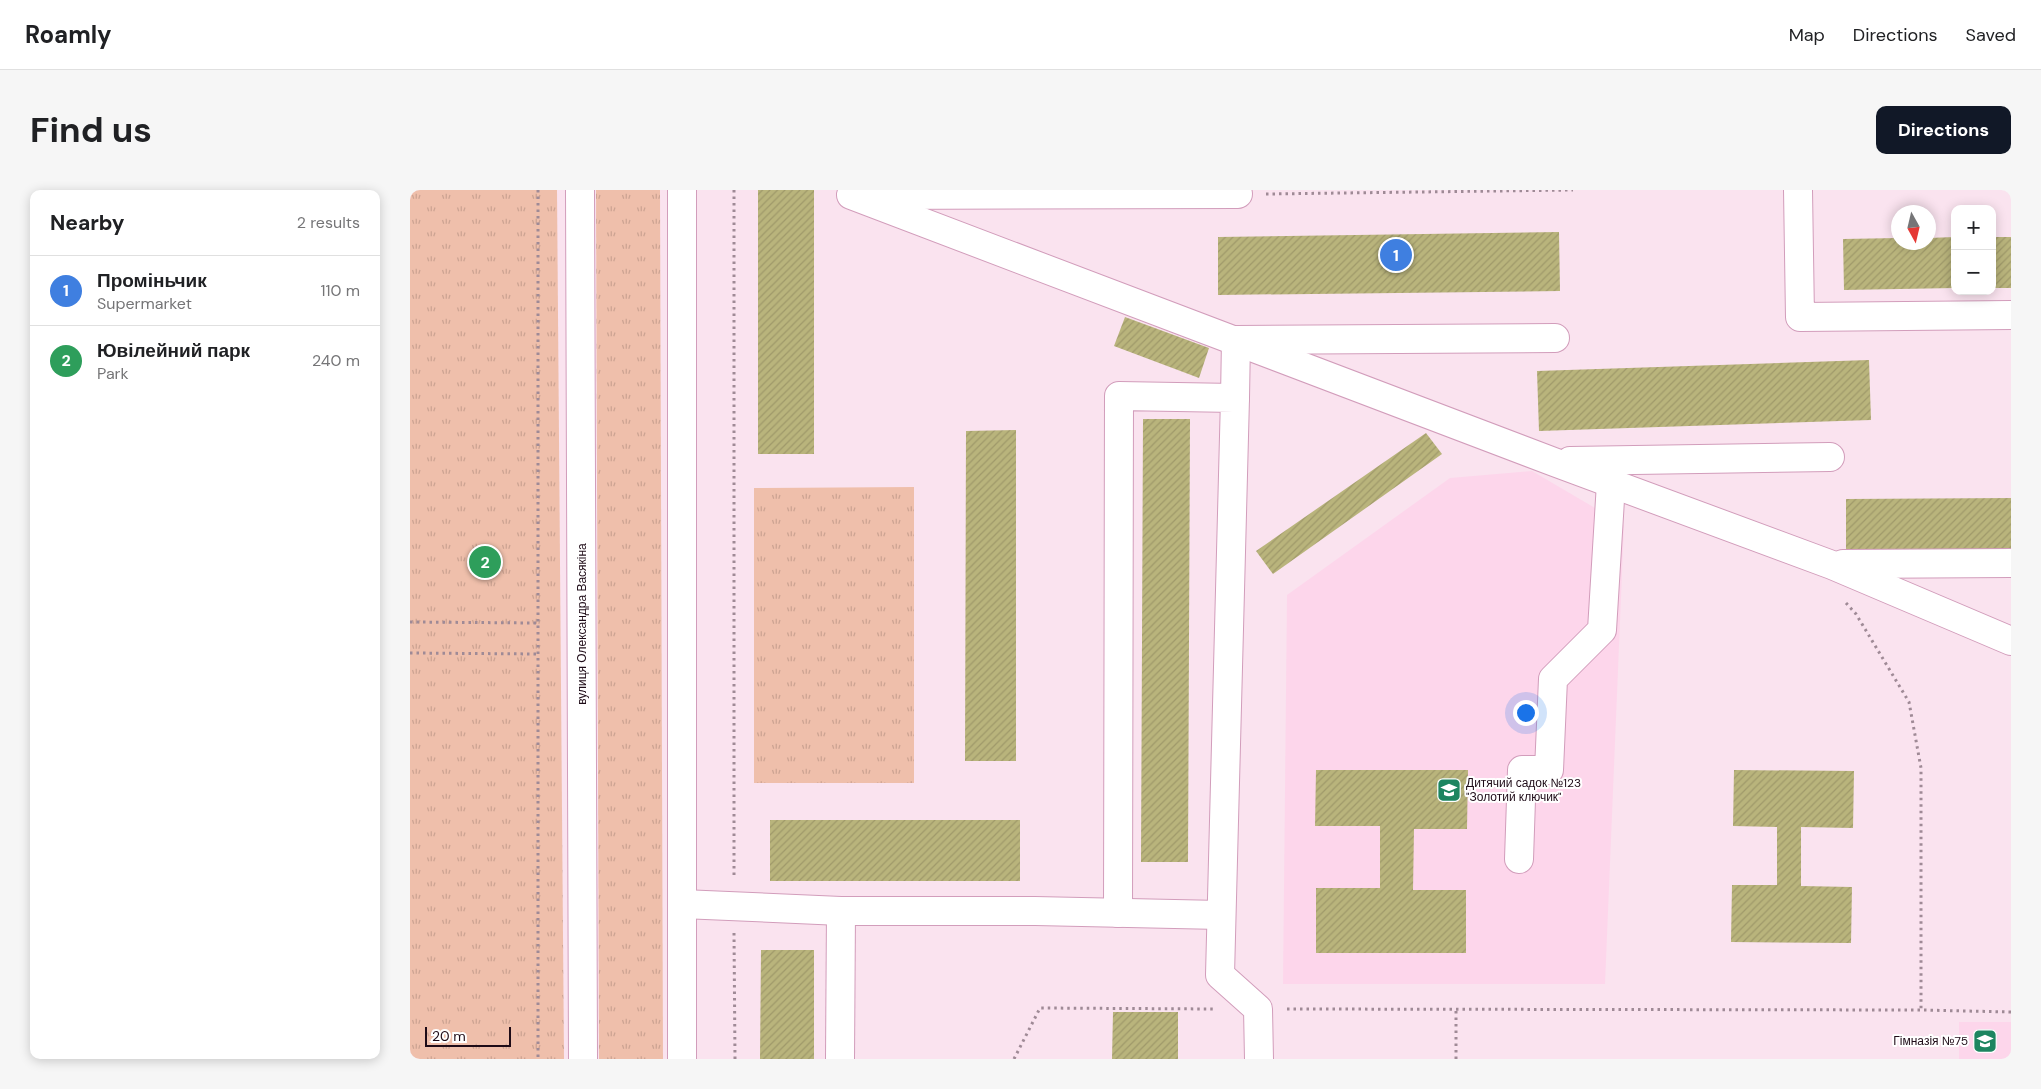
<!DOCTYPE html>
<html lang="en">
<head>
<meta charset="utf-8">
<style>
	body { margin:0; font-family:"DM Sans",sans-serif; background:#f6f6f6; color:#202124 }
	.controls { position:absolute; right:15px; top:15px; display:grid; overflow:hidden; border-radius:10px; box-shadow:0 2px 12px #0003 }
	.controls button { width:45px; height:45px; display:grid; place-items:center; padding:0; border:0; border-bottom:1px solid #e0e0e0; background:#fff; color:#202124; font:25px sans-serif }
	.compass { position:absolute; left:1481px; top:15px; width:45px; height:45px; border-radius:50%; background:#fff; box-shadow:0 2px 12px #0003; rotate:172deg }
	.scale { position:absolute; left:15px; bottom:12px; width:86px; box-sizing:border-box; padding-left:5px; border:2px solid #1e0b17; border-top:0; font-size:14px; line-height:18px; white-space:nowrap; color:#1e0b17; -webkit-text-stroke:4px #fff; paint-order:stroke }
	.you { position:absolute; left:1115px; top:522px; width:18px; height:18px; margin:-12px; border:4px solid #fff; border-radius:50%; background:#1a73e8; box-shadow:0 0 0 8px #1a73e833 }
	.badge { display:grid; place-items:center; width:32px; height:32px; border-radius:50%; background:#111827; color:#fff; font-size:16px; font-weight:700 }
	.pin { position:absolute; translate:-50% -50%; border:2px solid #fff; box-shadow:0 1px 5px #0006 }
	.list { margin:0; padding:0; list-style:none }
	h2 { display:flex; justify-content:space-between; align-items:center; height:65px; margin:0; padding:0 20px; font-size:21px }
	h2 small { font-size:16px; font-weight:400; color:#757577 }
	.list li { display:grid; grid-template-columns:32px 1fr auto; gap:15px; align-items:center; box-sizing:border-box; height:70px; padding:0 20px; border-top:1px solid #e0e0e0 }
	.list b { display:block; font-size:19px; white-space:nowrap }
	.list p { margin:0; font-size:16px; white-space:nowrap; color:#757577 }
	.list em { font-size:16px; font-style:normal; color:#757577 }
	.map { position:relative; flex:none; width:1601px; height:869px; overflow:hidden; border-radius:10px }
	header { display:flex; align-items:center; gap:30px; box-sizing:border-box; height:70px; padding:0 25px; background:#fff; border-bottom:1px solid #e0e0e0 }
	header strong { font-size:24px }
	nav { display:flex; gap:28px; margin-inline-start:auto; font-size:18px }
	.intro { display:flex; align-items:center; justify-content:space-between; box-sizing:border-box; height:120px; padding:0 30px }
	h1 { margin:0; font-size:35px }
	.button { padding:12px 22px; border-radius:10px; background:#111827; color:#fff; font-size:18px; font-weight:700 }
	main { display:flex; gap:30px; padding:0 30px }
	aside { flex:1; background:#fff; border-radius:10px; box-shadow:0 2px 12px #0003 }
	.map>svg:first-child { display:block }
</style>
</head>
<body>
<header>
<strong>Roamly</strong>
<nav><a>Map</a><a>Directions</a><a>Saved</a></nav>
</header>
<div class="intro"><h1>Find us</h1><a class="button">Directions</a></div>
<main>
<aside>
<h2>Nearby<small>2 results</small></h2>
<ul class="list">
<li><span class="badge" style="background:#3f7fe0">1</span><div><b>Проміньчик</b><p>Supermarket</p></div><em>110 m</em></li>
<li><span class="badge" style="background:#2e9e5b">2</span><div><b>Ювілейний парк</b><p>Park</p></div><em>240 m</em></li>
</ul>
</aside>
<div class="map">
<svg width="1601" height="869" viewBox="0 0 1601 869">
	<defs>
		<pattern id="grass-tufts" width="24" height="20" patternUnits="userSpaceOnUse" patternTransform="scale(1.25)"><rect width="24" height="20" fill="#efbfab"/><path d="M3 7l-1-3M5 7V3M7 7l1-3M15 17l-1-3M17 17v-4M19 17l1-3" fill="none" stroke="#cca392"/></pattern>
		<pattern id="building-hatch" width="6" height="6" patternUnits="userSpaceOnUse" patternTransform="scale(1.25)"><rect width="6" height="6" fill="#b9b47c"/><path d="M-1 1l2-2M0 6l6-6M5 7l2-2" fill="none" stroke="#9f996a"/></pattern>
	</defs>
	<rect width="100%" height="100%" fill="#fae3ef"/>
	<!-- built -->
	<g fill="#fdd6eb">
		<polygon points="1122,281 1214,335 1195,794 873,794 877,405 1040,288"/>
		<rect x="1549" y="832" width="52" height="37"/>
	</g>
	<!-- grass -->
	<g fill="url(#grass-tufts)">
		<polygon points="0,0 147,0 154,869 0,869"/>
		<polygon points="186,0 250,0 253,869 189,869"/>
		<polygon points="504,297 504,593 344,593 344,298"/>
	</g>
	<!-- building -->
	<g fill="url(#building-hatch)">
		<rect x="348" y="0" width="56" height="264"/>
		<polygon points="1149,42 1150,101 808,105 808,47"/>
		<polygon points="1545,47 1545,98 1434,100 1433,49 1488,48 1488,52 1518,52 1518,48"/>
		<rect x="1582" y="47" width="19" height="51"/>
		<polygon points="715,127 799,158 789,188 704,156"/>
		<polygon points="1459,170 1461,230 1129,241 1127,181"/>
		<polygon points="733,229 780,229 778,672 731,672"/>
		<polygon points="606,240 606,571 555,571 556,241"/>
		<polygon points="1016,243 1032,264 863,384 846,361"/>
		<polygon points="1601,308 1601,362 1436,363 1436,309"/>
		<polygon points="906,580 1058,580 1057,639 1004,639 1003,700 1056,700 1056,763 906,763 906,698 970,698 970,636 905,636"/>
		<polygon points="1324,580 1444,581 1443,638 1391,637 1391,696 1442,697 1441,753 1321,752 1322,695 1367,695 1367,637 1323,636"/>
		<rect x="360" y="630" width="250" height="61"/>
		<polygon points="351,760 404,760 404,869 350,869"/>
		<polygon points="703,822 768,822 768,869 702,869"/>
	</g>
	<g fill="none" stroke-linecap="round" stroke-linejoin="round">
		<!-- minor casing -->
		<g stroke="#d29dbb" stroke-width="30">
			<g id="minor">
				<polyline points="170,0 173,869"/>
				<polyline points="1388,0 1390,127 1601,125"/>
				<polyline points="441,5 1144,272 1422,375 1601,451"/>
				<polyline points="457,5 828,4"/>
				<polyline points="825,208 826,150 1145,148"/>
				<polyline points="1160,271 1420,267"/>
				<polyline points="1433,374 1601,373"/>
				<polyline points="1109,669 1112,580 1139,580 1143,489 1192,440 1201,293"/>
				<polyline points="272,714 431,721 625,721 811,725"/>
				<polyline points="708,723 709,206 825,208 810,785 848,819 849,869"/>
				<polyline points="272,869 272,0"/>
				<polyline points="430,869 431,721"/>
			</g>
		</g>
		<!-- path -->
		<g stroke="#9f8a96" stroke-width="3" stroke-dasharray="2.5 4" stroke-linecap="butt">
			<polyline points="128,0 128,869"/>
			<polyline points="324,0 324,689"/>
			<polyline points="856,4 1163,0"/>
			<polyline points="1436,413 1446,424 1499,512 1511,578 1511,820"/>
			<polyline points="0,432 126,433"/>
			<polyline points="0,463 127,464"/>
			<polyline points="324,743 325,869"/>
			<polyline points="877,819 1511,820 1601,822"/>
			<polyline points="604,869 630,818 805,819"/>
			<polyline points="1046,869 1046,819"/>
		</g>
		<!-- minor -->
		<use href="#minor" stroke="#fff" stroke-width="28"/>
	</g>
	<!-- icons -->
	<defs>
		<g id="school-square" transform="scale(1.25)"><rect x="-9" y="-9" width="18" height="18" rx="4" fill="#1d8560" stroke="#fff"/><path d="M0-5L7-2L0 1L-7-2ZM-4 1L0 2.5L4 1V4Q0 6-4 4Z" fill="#fff"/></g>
	</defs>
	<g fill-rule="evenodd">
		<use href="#school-square" x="1039" y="600"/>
		<use href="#school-square" x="1575" y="851"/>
	</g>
	<g text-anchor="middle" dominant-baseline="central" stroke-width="4" stroke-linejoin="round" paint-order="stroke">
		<!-- street labels -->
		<g font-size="12" fill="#1e0b17" stroke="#fff">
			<text transform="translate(172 434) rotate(-90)">вулиця Олександра Васякіна</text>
		</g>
		<!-- poi labels -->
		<g font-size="12" fill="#1e0b17" stroke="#fff" text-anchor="start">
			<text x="1056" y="593">Дитячий садок №123<tspan x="1056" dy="14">"Золотий ключик"</tspan></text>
			<text x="1558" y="851" text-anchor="end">Гімназія №75</text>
		</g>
	</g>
</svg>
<div class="controls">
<button>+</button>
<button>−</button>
</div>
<svg class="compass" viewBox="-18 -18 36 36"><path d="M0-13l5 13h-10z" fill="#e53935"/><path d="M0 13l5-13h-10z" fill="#757577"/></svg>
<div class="scale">20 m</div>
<div class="you"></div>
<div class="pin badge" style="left:986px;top:65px;background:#3f7fe0">1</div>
<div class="pin badge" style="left:75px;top:372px;background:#2e9e5b">2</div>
</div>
</main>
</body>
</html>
